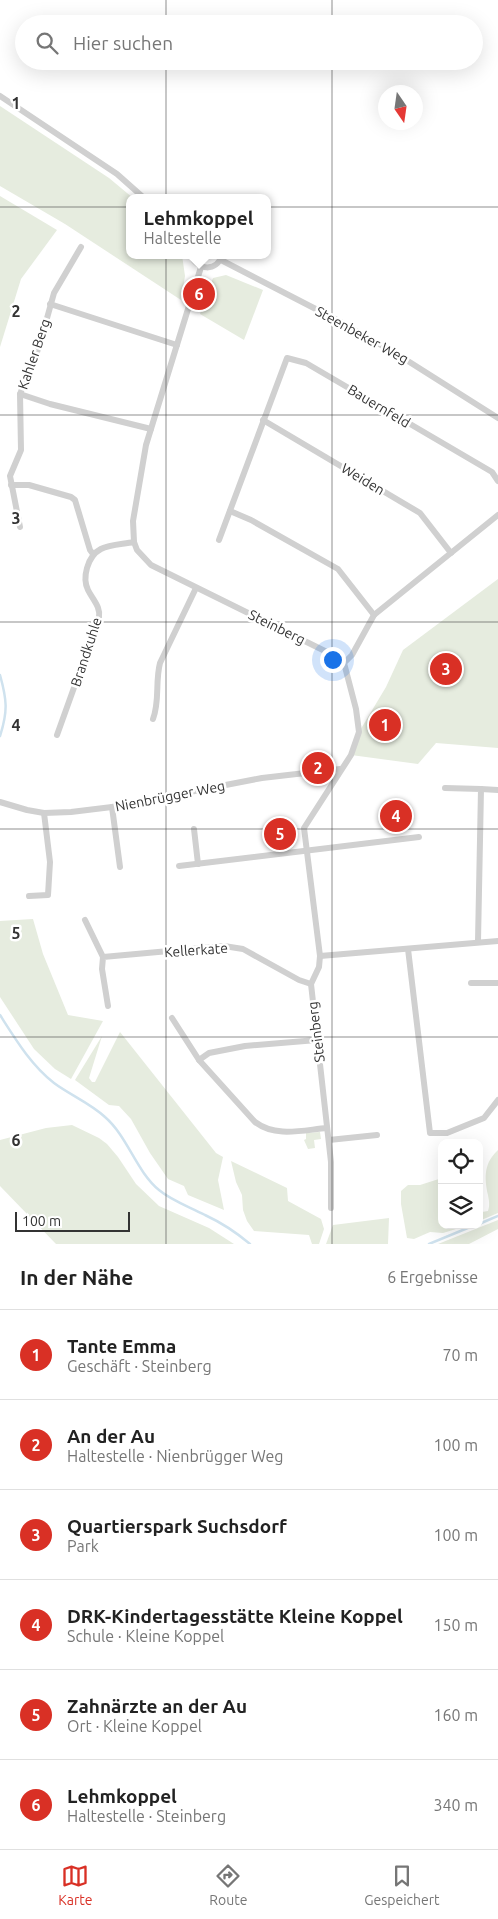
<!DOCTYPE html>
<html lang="de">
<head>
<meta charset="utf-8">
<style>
	body { margin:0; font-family:Ubuntu,sans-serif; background:#f6f6f6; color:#222 }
	.controls { position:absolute; right:15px; bottom:15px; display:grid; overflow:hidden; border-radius:10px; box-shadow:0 5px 20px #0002 }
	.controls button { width:45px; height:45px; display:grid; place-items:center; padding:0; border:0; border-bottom:1px solid #e0e0e0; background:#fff; color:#222; font:25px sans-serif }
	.compass { position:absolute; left:378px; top:85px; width:45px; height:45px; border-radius:50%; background:#fff; box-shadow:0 5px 20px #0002; rotate:167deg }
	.scale { position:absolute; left:15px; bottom:12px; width:115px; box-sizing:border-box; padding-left:5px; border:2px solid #333; border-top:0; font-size:14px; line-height:18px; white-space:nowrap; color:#333; -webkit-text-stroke:4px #fff; paint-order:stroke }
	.you { position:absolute; left:332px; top:659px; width:18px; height:18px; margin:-12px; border:4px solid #fff; border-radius:50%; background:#1a73e8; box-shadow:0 0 0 8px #1a73e833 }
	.badge { display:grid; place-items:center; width:32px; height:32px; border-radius:50%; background:#d93025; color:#fff; font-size:16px; font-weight:700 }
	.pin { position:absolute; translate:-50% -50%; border:2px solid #fff; box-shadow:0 1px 5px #0006 }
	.popup { position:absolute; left:126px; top:194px; width:145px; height:65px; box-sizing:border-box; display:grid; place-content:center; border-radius:10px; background:#fff; filter:drop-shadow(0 1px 4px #0005); font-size:16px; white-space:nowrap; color:#767676 }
	.popup b { font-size:19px; color:#222 }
	.popup::after { content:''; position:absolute; left:50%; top:100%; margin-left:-10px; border:10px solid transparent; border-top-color:#fff }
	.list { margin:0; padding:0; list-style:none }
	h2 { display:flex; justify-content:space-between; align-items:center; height:65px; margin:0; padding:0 20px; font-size:21px }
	h2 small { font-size:16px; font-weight:400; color:#767676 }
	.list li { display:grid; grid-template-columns:32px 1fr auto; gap:15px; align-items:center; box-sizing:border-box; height:90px; padding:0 20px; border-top:1px solid #e0e0e0 }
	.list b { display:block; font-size:19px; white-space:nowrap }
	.list p { margin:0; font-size:16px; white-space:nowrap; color:#767676 }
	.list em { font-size:16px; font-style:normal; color:#767676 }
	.icon { flex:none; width:28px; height:28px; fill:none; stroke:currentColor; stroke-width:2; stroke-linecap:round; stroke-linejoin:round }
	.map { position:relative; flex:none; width:498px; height:1244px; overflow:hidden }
	.search { position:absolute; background:#fff; box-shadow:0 5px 20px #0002; left:15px; right:15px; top:15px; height:55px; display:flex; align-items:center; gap:12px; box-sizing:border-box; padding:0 18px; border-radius:28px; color:#767676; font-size:19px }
	.sheet { height:605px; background:#fff }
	nav { display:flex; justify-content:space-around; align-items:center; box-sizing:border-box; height:70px; border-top:1px solid #e0e0e0; background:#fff; font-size:14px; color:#767676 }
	nav a { display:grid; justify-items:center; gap:2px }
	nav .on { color:#d93025 }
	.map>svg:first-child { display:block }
</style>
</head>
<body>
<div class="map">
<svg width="498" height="1244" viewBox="0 0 498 1244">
	<rect width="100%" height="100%" fill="#fff"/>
	<!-- green -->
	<g fill="#e6ecdf">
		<polygon points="0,106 109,178 133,198 130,198 130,255 182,255 185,276 181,300 65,224 0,186"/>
		<polygon points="0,196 57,230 21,279 0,347"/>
		<polygon points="226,275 263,290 244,340 200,314 213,278"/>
		<polygon points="498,579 498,748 436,743 418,764 351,755 359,732 386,687 403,650"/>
		<polygon points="33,919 43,954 68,1015 103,1021 71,1079 55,1069 34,1049 0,997 0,921"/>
		<polygon points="120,1032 216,1153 223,1157 218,1180 224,1210 188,1195 184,1186 168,1179 150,1153 131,1119 119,1106 109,1105 75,1080 102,1036 89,1078 92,1082 95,1082"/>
		<polygon points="72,1125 99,1138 107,1144 118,1157 136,1184 159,1206 209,1228 234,1244 56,1244 0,1186 0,1140 46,1128"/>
		<polygon points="320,1132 321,1139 314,1140 315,1148 308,1149 304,1140 306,1139 306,1133"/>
		<path d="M 498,1150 L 498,1213 L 479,1221 L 479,1211 L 482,1212 L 488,1211 C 490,1205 489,1201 488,1195 C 484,1177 484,1163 498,1150 Z"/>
		<polygon points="231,1161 287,1188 288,1201 321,1219 324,1229 319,1244 312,1244 309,1235 254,1231 247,1221 243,1210 242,1195 236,1182"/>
		<polygon points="442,1178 442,1225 469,1225 443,1233 430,1232 414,1239 407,1238 401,1204 401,1191 408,1185 420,1185"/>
		<polygon points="389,1218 388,1244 326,1244 333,1225"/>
		<polygon points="498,1220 498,1229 469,1244 438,1244"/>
	</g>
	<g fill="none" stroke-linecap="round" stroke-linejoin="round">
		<!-- stream -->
		<g stroke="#cfe2ee" stroke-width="2.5">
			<path d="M 0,675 C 7,700 8,711 0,736"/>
			<path d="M 0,1015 C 16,1040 31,1065 54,1083 C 70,1095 90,1103 105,1117 C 128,1137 136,1171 159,1190 C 172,1201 190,1207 205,1215 C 220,1222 237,1233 250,1244"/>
			<polyline points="479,1224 498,1216"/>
			<polyline points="429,1244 475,1225"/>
		</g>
		<!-- street -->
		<g stroke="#d0d0d0" stroke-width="6">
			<polyline points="0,96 117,174 144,198"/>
			<path d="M 191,255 C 197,271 217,272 222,255"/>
			<polyline points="221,260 339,321 400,356 498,418"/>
			<polyline points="201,267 146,445 133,521 134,542 137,550 151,565 339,658 344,663 356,709 359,732 351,755 304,828 320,956 319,967 311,984 331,1162 331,1208"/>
			<polyline points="50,304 177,345"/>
			<polyline points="20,394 50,404 151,429"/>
			<polyline points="263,420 420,513 451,553"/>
			<polyline points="11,485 29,485 71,497 75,500 90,550 93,554"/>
			<polyline points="230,511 251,520 338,569 374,615"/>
			<polyline points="20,527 10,476 21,450 20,394 39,347 54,293 81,247"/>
			<polyline points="219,540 287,358 306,363 492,472 498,481"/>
			<polyline points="344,663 352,655 374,615 498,515"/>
			<path d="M 153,719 C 160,701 155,682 160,663 L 196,588"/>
			<path d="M 57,735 L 99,618 C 101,607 93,600 88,590 C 85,584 85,575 87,568 C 94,543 113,546 134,542"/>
			<polyline points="445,788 481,789 478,941"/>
			<polyline points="481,789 498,790"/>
			<polyline points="0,802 27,810 44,813 71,812 112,807 262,778 340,769"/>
			<polyline points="112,807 120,867"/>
			<polyline points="194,829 198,864"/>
			<polyline points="179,866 419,837"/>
			<polyline points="29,896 48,895 50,862 44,813"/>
			<polyline points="85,920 103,957"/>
			<polyline points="408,949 430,1133 447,1133 484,1118 498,1100"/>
			<polyline points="320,956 498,941"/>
			<polyline points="471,983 498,983"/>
			<polyline points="108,1006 102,969 103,957 224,946 243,949 299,980 311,984"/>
			<path d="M 172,1018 L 199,1060 L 255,1122 C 276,1138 303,1130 327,1128"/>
			<polyline points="199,1060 209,1053 245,1046 317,1040"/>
			<polyline points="329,1140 377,1135"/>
		</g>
	</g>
	<!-- grid -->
	<path fill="none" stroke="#333" stroke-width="1" stroke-opacity="0.55" d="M 166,0 L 166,24M 332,0 L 332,24M 166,61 L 166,1244M 332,61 L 332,1244M 0,207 L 498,207M 0,415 L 498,415M 0,622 L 498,622M 0,829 L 498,829M 0,1037 L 498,1037"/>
	<g text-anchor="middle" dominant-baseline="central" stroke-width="5" stroke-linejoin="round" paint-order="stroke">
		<!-- street labels -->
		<g font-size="14" fill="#333" stroke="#fff">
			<text transform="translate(362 335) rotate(29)">Steenbeker Weg</text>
			<text transform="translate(34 354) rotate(-71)">Kahler Berg</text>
			<text transform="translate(379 406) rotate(31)">Bauernfeld</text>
			<text transform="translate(363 479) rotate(31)">Weiden</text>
			<text transform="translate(277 627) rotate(26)">Steinberg</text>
			<text transform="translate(86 652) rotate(-72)">Brandkuhle</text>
			<text transform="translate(170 796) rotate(-11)">Nienbrügger Weg</text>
			<text transform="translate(196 950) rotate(-4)">Kellerkate</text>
			<text transform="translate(316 1032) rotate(-97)">Steinberg</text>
		</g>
	</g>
	<g font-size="16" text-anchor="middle" font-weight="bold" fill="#333" stroke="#fff" stroke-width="5" stroke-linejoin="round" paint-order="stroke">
		<text x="16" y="109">1</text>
		<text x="16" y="317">2</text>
		<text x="16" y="524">3</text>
		<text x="16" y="731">4</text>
		<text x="16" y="939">5</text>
		<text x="16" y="1146">6</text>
	</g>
</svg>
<div class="controls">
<button><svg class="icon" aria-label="locate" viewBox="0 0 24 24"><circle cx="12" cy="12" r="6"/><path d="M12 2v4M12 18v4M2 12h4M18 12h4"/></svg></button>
<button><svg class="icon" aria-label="layers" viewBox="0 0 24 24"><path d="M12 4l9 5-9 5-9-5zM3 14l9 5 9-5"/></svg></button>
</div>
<svg class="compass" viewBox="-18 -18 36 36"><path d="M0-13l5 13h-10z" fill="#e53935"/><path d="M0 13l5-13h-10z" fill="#767676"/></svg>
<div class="scale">100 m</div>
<div class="you"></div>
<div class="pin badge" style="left:385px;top:725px">1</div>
<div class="pin badge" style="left:318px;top:768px">2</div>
<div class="pin badge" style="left:446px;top:669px">3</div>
<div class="pin badge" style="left:396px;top:816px">4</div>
<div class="pin badge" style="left:280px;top:834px">5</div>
<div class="pin badge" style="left:199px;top:294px">6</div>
<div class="popup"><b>Lehmkoppel</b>Haltestelle</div>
<div class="search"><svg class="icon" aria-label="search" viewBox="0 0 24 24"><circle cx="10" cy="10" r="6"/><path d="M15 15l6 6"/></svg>Hier suchen</div>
</div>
<section class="sheet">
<h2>In der Nähe<small>6 Ergebnisse</small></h2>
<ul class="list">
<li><span class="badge">1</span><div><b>Tante Emma</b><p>Geschäft · Steinberg</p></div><em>70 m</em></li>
<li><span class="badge">2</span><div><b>An der Au</b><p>Haltestelle · Nienbrügger Weg</p></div><em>100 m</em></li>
<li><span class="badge">3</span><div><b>Quartierspark Suchsdorf</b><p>Park</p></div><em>100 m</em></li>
<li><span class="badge">4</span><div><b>DRK-Kindertagesstätte Kleine Koppel</b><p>Schule · Kleine Koppel</p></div><em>150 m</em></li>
<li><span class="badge">5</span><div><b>Zahnärzte an der Au</b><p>Ort · Kleine Koppel</p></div><em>160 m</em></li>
<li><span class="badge">6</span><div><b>Lehmkoppel</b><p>Haltestelle · Steinberg</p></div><em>340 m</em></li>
</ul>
</section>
<nav>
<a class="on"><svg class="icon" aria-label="map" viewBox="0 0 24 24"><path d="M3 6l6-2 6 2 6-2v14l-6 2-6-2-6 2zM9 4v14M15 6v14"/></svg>Karte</a>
<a><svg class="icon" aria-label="directions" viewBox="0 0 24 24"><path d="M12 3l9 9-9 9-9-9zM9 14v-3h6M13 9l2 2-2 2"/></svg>Route</a>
<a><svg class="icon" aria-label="saved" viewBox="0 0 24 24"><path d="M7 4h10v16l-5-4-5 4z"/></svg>Gespeichert</a>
</nav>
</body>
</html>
